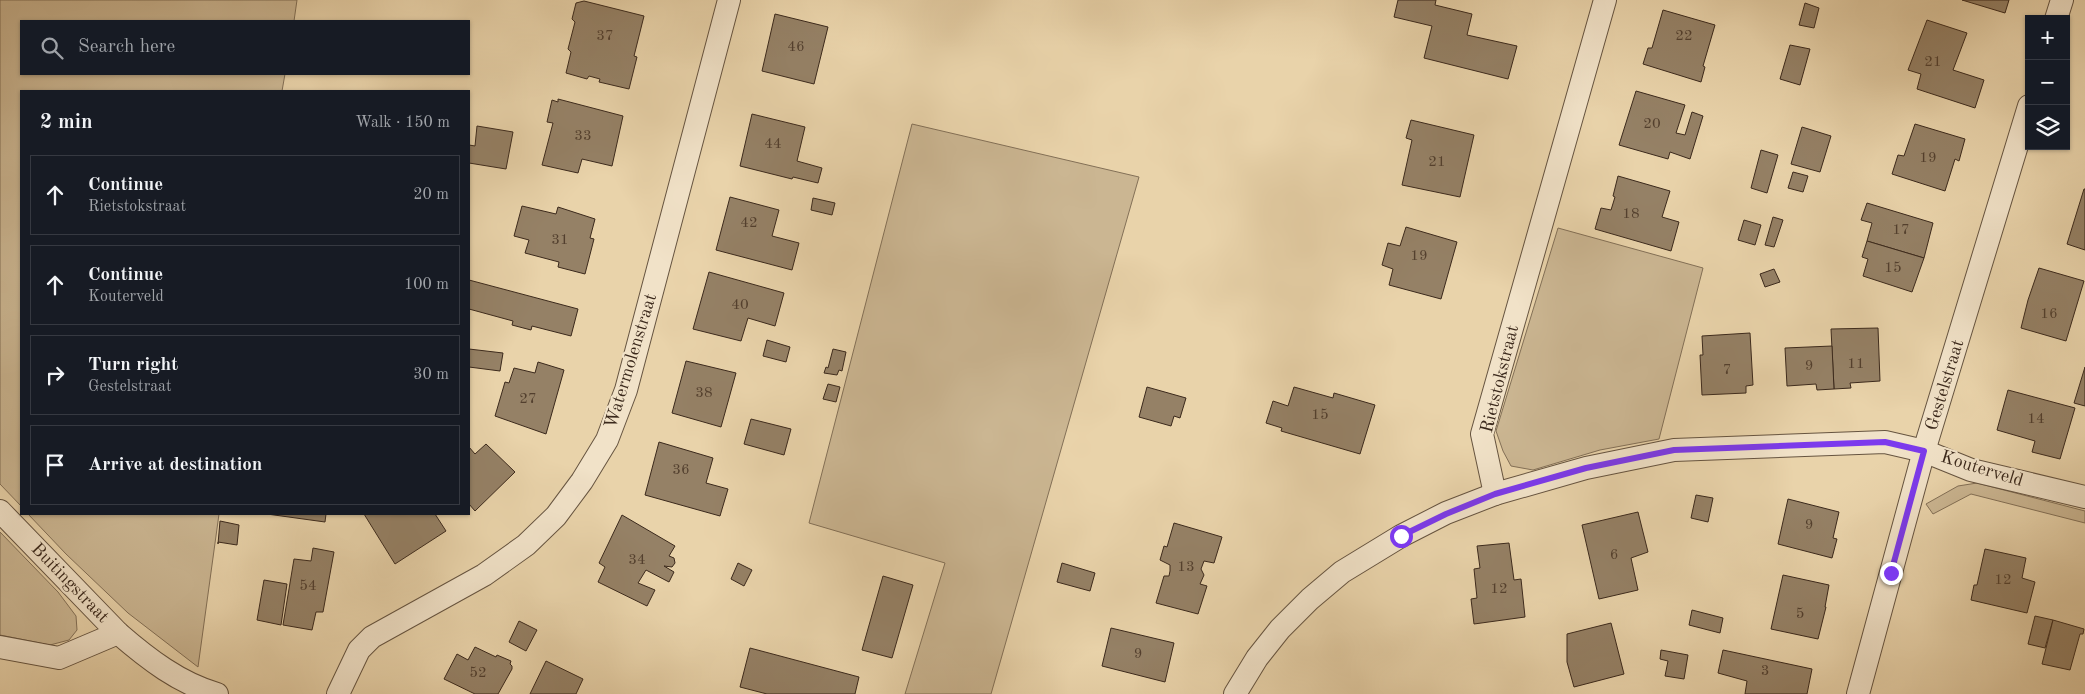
<!DOCTYPE html>
<html lang="en">
<head>
<meta charset="utf-8">
<style>
	body { margin:0; font-family:"Old Standard TT",serif; background:#242831; color:#f1f3f6 }
	.controls { position:absolute; right:15px; top:15px; display:grid; overflow:hidden; border-radius:0px; box-shadow:0 1px 4px #0004 }
	.controls button { width:45px; height:45px; display:grid; place-items:center; padding:0; border:0; border-bottom:1px solid #363941; background:#171b24; color:#f1f3f6; font:25px sans-serif }
	.stop { position:absolute; width:15px; height:15px; margin:-11px; border:4px solid #7c3aed; border-radius:50%; background:#fff }
	.stop.end { background:#7c3aed; border-color:#fff; box-shadow:0 1px 5px #0008 }
	.list { margin:0; padding:0; list-style:none }
	h2 { display:flex; justify-content:space-between; align-items:center; height:65px; margin:0; padding:0 20px; font-size:21px }
	h2 small { font-size:16px; font-weight:400; color:#9ea1a6 }
	.list li { display:grid; grid-template-columns:32px 1fr auto; gap:15px; align-items:center; box-sizing:border-box; height:80px; margin:0 10px 10px; padding:0 10px; border:1px solid #363941; border-radius:0px }
	.list b { display:block; font-size:19px; white-space:nowrap }
	.list p { margin:0; font-size:16px; white-space:nowrap; color:#9ea1a6 }
	.list em { font-size:16px; font-style:normal; color:#9ea1a6 }
	.icon { flex:none; width:28px; height:28px; fill:none; stroke:currentColor; stroke-width:2; stroke-linecap:round; stroke-linejoin:round }
	.map { position:relative; flex:none; width:2085px; height:694px; overflow:hidden }
	.search { position:absolute; background:#171b24; box-shadow:0 1px 4px #0004; left:20px; top:20px; width:450px; height:55px; display:flex; align-items:center; gap:12px; box-sizing:border-box; padding:0 18px; border-radius:0px; color:#9ea1a6; font-size:19px }
	.panel { position:absolute; background:#171b24; box-shadow:0 1px 4px #0004; left:20px; top:90px; width:450px; height:425px; border-radius:0px }
	.map>svg:first-child { display:block }
</style>
</head>
<body>
<div class="map">
<svg width="2085" height="694" viewBox="0 0 2085 694">
	<rect width="100%" height="100%" fill="#e9d3aa"/>
	<filter id="stains"><feTurbulence type="fractalNoise" baseFrequency=".004" numOctaves="4"/><feColorMatrix values="0 0 0 0 .2 0 0 0 0 .09 0 0 0 0 .02 0 0 0 .5 -.17"/></filter>
	<radialGradient id="worn" r=".72"><stop offset=".6" stop-color="#630" stop-opacity="0"/><stop offset="1" stop-color="#630" stop-opacity=".3"/></radialGradient>
	<!-- green -->
	<g fill="#cbb692" stroke="#837057">
		<polygon points="0,0 297,0 294,21 21,21 21,74 285,74 282,91 21,91 21,506 0,484"/>
		<polygon points="912,124 1139,177 991,694 905,694 945,563 809,523"/>
		<polygon points="1558,228 1703,268 1659,439 1600,450 1533,470 1511,466 1503,451 1496,431"/>
		<polygon points="1977,483 2085,511 2085,523 1971,494 1933,514 1926,504 1958,486"/>
		<polygon points="28,514 219,514 198,667 128,613 66,554"/>
		<polygon points="0,532 58,592 76,616 77,630 69,640 50,645 0,635"/>
	</g>
	<!-- building -->
	<g fill="#958166" stroke="#3b291c">
		<polygon points="1398,0 1436,0 1435,5 1472,14 1467,35 1517,46 1508,79 1424,58 1432,26 1394,17"/>
		<polygon points="1962,0 2009,0 2005,13"/>
		<polygon points="584,1 644,16 634,56 637,57 629,89 599,82 600,79 589,76 587,79 566,73 571,52 568,49 575,22 572,19 576,3"/>
		<polygon points="1805,3 1819,8 1814,28 1799,25"/>
		<polygon points="1663,10 1715,25 1703,66 1705,67 1701,82 1643,64 1648,48 1652,48"/>
		<polygon points="775,14 828,27 814,84 762,71"/>
		<polygon points="1927,20 1967,33 1953,70 1984,80 1975,108 1917,89 1921,74 1908,70"/>
		<polygon points="1790,45 1810,49 1800,85 1780,79"/>
		<polygon points="1636,91 1685,105 1676,133 1685,135 1692,112 1703,116 1690,159 1670,152 1668,159 1619,145"/>
		<polygon points="558,99 623,116 612,166 582,159 578,173 542,165 553,123 547,122 552,100 558,102"/>
		<polygon points="752,114 805,127 797,161 822,168 818,183 793,177 792,179 740,166"/>
		<polygon points="1411,120 1474,135 1460,197 1402,185 1412,140 1406,138"/>
		<polygon points="1915,124 1965,139 1959,161 1955,159 1945,191 1892,174 1898,155 1904,156"/>
		<polygon points="477,126 513,132 506,169 469,163 469,145 475,146"/>
		<polygon points="1802,127 1831,136 1820,172 1791,164"/>
		<polygon points="1761,150 1778,155 1767,193 1751,188"/>
		<polygon points="1793,172 1808,176 1803,192 1788,188"/>
		<polygon points="1618,176 1670,191 1662,217 1679,222 1671,251 1595,229 1601,208 1611,210 1615,197 1613,196"/>
		<polygon points="2084,189 2085,189 2085,250 2067,244"/>
		<polygon points="730,197 779,210 772,236 799,243 792,270 716,250"/>
		<polygon points="813,198 835,203 832,215 811,210"/>
		<polygon points="1867,203 1933,223 1924,258 1867,241 1872,223 1861,220"/>
		<polygon points="522,206 556,214 558,207 595,219 590,238 594,239 585,274 558,267 559,262 525,253 529,240 514,236"/>
		<polygon points="1773,217 1783,220 1774,247 1765,245"/>
		<polygon points="1744,220 1761,225 1755,245 1738,240"/>
		<polygon points="1406,227 1457,242 1441,299 1389,285 1393,269 1382,265 1388,243 1400,246"/>
		<polygon points="1867,241 1924,258 1912,292 1863,276 1868,259 1862,257"/>
		<polygon points="2039,268 2084,281 2066,341 2021,328 2028,300"/>
		<polygon points="1774,269 1780,282 1765,287 1760,274"/>
		<polygon points="709,272 784,293 775,326 748,318 741,341 693,329"/>
		<polygon points="469,280 578,309 571,336 532,326 531,330 512,325 513,321 469,309"/>
		<polygon points="1878,328 1880,381 1850,383 1851,388 1834,389 1831,329"/>
		<polygon points="1750,333 1753,385 1746,386 1746,393 1702,395 1700,355 1703,355 1702,336"/>
		<polygon points="767,340 790,347 786,362 763,356"/>
		<polygon points="1832,346 1834,389 1817,390 1816,384 1787,386 1785,348"/>
		<polygon points="469,349 503,353 500,371 469,367"/>
		<polygon points="833,349 846,352 842,371 839,370 837,375 824,373 826,367 828,368"/>
		<polygon points="686,361 736,373 721,427 672,413"/>
		<polygon points="538,362 564,370 546,434 495,416 505,382 509,383 514,368 535,373"/>
		<polygon points="2085,367 2085,406 2074,403"/>
		<polygon points="828,384 840,387 836,402 823,399"/>
		<polygon points="1147,387 1186,398 1180,418 1174,416 1171,426 1139,417"/>
		<polygon points="1294,387 1333,398 1334,393 1375,405 1360,454 1281,431 1282,428 1266,423 1273,401 1288,406"/>
		<polygon points="2008,390 2075,408 2060,459 2032,452 2035,441 1997,430"/>
		<polygon points="751,419 791,429 784,455 744,444"/>
		<polygon points="659,442 713,458 706,483 728,489 720,516 645,495"/>
		<polygon points="486,444 515,472 475,511 469,504 469,447 475,454"/>
		<polygon points="1696,495 1713,498 1708,522 1691,518"/>
		<polygon points="1788,499 1839,512 1833,538 1837,539 1832,558 1778,544"/>
		<polygon points="1638,512 1648,552 1631,558 1638,590 1599,599 1582,525"/>
		<polygon points="267,514 326,514 325,522"/>
		<polygon points="364,514 435,514 446,531 395,564"/>
		<polygon points="622,515 675,546 669,556 674,558 675,563 672,567 664,566 674,572 669,582 646,570 638,583 655,590 647,606 598,582 605,567 599,563"/>
		<polygon points="220,521 239,525 237,545 218,542 218,544"/>
		<polygon points="1174,523 1222,537 1214,563 1204,561 1201,569 1204,575 1200,584 1207,586 1198,614 1156,603 1164,576 1169,576 1170,571 1170,565 1160,560 1164,546 1167,547"/>
		<polygon points="1509,543 1514,580 1521,579 1525,617 1474,624 1471,599 1477,598 1474,569 1480,568 1477,546"/>
		<polygon points="313,548 334,552 323,612 316,612 312,630 283,625 294,559 311,561"/>
		<polygon points="1985,549 2026,558 2022,578 2035,582 2027,613 1971,600 1974,585 1977,585"/>
		<polygon points="738,563 752,570 744,586 731,579"/>
		<polygon points="1062,563 1095,573 1090,591 1057,582"/>
		<polygon points="1783,575 1829,585 1825,607 1826,607 1818,639 1771,629"/>
		<polygon points="883,576 913,585 892,658 862,650"/>
		<polygon points="264,580 287,584 281,625 257,620"/>
		<polygon points="1692,610 1723,618 1720,633 1689,625"/>
		<polygon points="2035,616 2053,620 2045,648 2028,644"/>
		<polygon points="2053,620 2084,629 2083,634 2080,634 2070,670 2042,664"/>
		<polygon points="519,621 537,630 526,651 509,642"/>
		<polygon points="1611,623 1624,674 1574,687 1567,662 1567,634"/>
		<polygon points="1111,628 1174,643 1165,682 1102,666"/>
		<polygon points="475,647 496,657 497,655 511,661 510,664 512,666 512,669 498,694 475,694 444,679 457,654 468,660"/>
		<polygon points="750,648 859,677 855,694 767,694 740,687"/>
		<polygon points="1661,650 1688,655 1684,679 1665,676 1668,661 1660,659"/>
		<polygon points="1723,650 1812,669 1807,694 1745,694 1747,681 1718,673"/>
		<polygon points="546,661 583,679 576,694 530,694"/>
	</g>
	<g fill="none" stroke-linecap="round" stroke-linejoin="round">
		<!-- minor casing -->
		<g stroke="#665440" stroke-width="24">
			<g id="minor">
				<polyline points="2056,19 2062,0"/>
				<polyline points="1495,494 1482,434 1605,0"/>
				<path d="M 0,511 L 118,633 C 148,659 179,683 217,694"/>
				<polyline points="0,647 59,658 118,633"/>
				<polyline points="338,694 359,650 372,637 484,575 526,545 556,516 582,481 607,440 626,390 729,0"/>
				<polyline points="1235,694 1257,658 1280,629 1310,599 1342,572 1401,536 1446,513 1495,494 1586,468 1674,450 1885,442 1924,451 1971,470 2085,497"/>
				<polyline points="1858,694 1924,451 2029,106"/>
			</g>
		</g>
		<!-- minor -->
		<use href="#minor" stroke="#f1e2c8" stroke-width="22"/>
	</g>
	<g fill="none" stroke-linecap="round" stroke-linejoin="round">
		<!-- route -->
		<polyline stroke="#7c3aed" stroke-width="6" points="1401,536 1446,514 1495,494 1586,468 1674,450 1885,442 1924,451 1891,573"/>
	</g>
	<g text-anchor="middle" dominant-baseline="central" stroke-width="4.5" stroke-linejoin="round" paint-order="stroke">
		<!-- number labels -->
		<g font-size="15" fill="#523f2e">
			<text x="605" y="36">37</text>
			<text x="1684" y="36">22</text>
			<text x="796" y="47">46</text>
			<text x="1933" y="62">21</text>
			<text x="1652" y="124">20</text>
			<text x="583" y="136">33</text>
			<text x="773" y="144">44</text>
			<text x="1928" y="158">19</text>
			<text x="1437" y="162">21</text>
			<text x="1631" y="214">18</text>
			<text x="749" y="223">42</text>
			<text x="1901" y="230">17</text>
			<text x="560" y="240">31</text>
			<text x="1419" y="256">19</text>
			<text x="1893" y="268">15</text>
			<text x="740" y="305">40</text>
			<text x="2049" y="314">16</text>
			<text x="1856" y="364">11</text>
			<text x="1809" y="366">9</text>
			<text x="1727" y="370">7</text>
			<text x="704" y="393">38</text>
			<text x="528" y="399">27</text>
			<text x="1320" y="415">15</text>
			<text x="2036" y="419">14</text>
			<text x="681" y="470">36</text>
			<text x="1809" y="525">9</text>
			<text x="1614" y="555">6</text>
			<text x="637" y="560">34</text>
			<text x="1186" y="567">13</text>
			<text x="2003" y="580">12</text>
			<text x="308" y="586">54</text>
			<text x="1499" y="589">12</text>
			<text x="1800" y="614">5</text>
			<text x="1138" y="654">9</text>
			<text x="1765" y="671">3</text>
			<text x="478" y="673">52</text>
		</g>
		<!-- street labels -->
		<g font-size="18" fill="#3b291c" stroke="#f1e2c8">
			<text transform="translate(631 361) rotate(-73)">Watermolenstraat</text>
			<text transform="translate(1500 379) rotate(-76)">Rietstokstraat</text>
			<text transform="translate(1945 385) rotate(-73)">Gestelstraat</text>
			<text transform="translate(1982 469) rotate(17)">Kouterveld</text>
			<text transform="translate(70 583) rotate(46)">Buitingstraat</text>
		</g>
	</g>
	<rect width="100%" height="100%" filter="url(#stains)"/>
	<rect width="100%" height="100%" fill="url(#worn)"/>
</svg>
<div class="controls">
<button>+</button>
<button>−</button>
<button><svg class="icon" aria-label="layers" viewBox="0 0 24 24"><path d="M12 4l9 5-9 5-9-5zM3 14l9 5 9-5"/></svg></button>
</div>
<div class="stop" style="left:1401px;top:536px"></div>
<div class="stop end" style="left:1891px;top:573px"></div>
<div class="search"><svg class="icon" aria-label="search" viewBox="0 0 24 24"><circle cx="10" cy="10" r="6"/><path d="M15 15l6 6"/></svg>Search here</div>
<section class="panel">
<h2>2 min<small>Walk · 150 m</small></h2>
<ul class="list">
<li><svg class="icon" aria-label="ahead" viewBox="0 0 24 24"><path d="M12 20V5M6 11l6-6 6 6"/></svg><div><b>Continue</b><p>Rietstokstraat</p></div><em>20 m</em></li>
<li><svg class="icon" aria-label="ahead" viewBox="0 0 24 24"><path d="M12 20V5M6 11l6-6 6 6"/></svg><div><b>Continue</b><p>Kouterveld</p></div><em>100 m</em></li>
<li><svg class="icon" aria-label="right" viewBox="0 0 24 24"><path d="M7 20v-9h11M14 6l5 5-5 5"/></svg><div><b>Turn right</b><p>Gestelstraat</p></div><em>30 m</em></li>
<li><svg class="icon" aria-label="arrive" viewBox="0 0 24 24"><path d="M6 21V4h12l-3 4 3 4H6"/></svg><div><b>Arrive at destination</b></div></li>
</ul>
</section>
</div>
</body>
</html>
